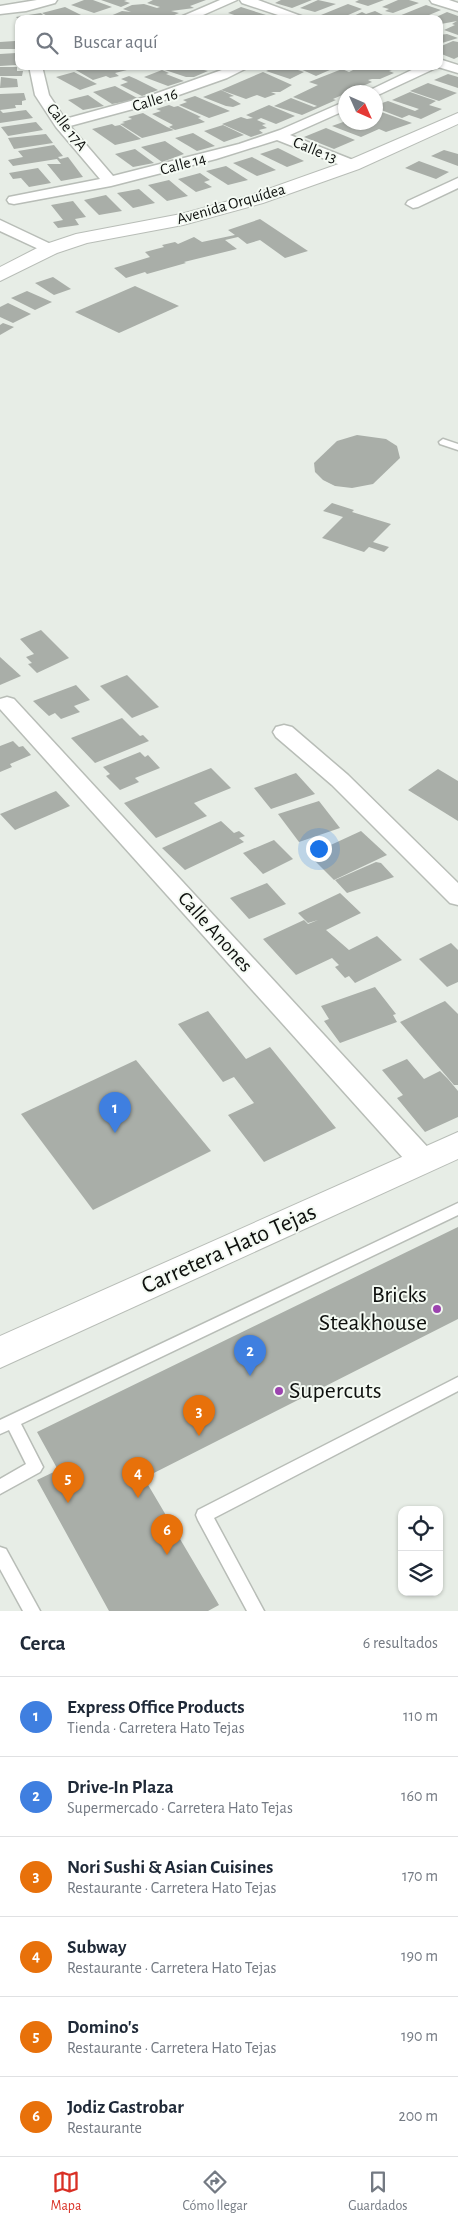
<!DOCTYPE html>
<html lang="es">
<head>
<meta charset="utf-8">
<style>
	body { margin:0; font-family:"Alegreya Sans",sans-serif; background:#f2f2f3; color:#1f2937 }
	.controls { position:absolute; right:15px; bottom:15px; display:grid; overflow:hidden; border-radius:10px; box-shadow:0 1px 4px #0004 }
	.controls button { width:45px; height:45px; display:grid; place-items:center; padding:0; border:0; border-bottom:1px solid #e0e1e3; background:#fff; color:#1f2937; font:25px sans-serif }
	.compass { position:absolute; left:338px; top:85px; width:45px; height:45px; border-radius:50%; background:#fff; box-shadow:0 1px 4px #0004; rotate:135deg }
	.you { position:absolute; left:318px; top:848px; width:18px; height:18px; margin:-12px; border:4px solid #fff; border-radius:50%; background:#1a73e8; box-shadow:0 0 0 8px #1a73e833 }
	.badge { display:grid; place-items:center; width:32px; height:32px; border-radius:50%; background:#d93025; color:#fff; font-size:16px; font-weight:700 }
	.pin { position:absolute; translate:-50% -41px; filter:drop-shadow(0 1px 2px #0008) }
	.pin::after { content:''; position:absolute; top:26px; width:18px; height:15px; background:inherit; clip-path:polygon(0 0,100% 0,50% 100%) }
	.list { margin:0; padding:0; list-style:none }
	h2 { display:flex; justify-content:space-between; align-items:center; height:65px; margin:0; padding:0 20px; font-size:21px }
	h2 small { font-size:16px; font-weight:400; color:#747a83 }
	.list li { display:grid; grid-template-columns:32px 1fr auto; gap:15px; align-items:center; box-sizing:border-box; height:80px; padding:0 20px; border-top:1px solid #e0e1e3 }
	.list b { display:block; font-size:19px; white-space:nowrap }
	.list p { margin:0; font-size:16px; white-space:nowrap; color:#747a83 }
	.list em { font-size:16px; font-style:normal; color:#747a83 }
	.icon { flex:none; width:28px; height:28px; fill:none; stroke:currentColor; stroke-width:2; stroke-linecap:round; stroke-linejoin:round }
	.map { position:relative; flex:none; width:458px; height:1611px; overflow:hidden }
	.search { position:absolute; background:#fff; box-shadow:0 1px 4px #0004; left:15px; right:15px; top:15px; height:55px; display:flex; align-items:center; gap:12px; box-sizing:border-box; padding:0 18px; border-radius:10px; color:#747a83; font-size:19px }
	.sheet { height:545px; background:#fff }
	nav { display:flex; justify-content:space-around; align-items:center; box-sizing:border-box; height:70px; border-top:1px solid #e0e1e3; background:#fff; font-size:14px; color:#747a83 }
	nav a { display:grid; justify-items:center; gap:2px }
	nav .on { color:#d93025 }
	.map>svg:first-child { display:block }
</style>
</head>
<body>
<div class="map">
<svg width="458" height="1611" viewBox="0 0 458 1611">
	<rect width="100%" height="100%" fill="#e7ede6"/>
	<!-- building -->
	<g fill="#a9aea8">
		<polygon points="84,0 93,0 112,7 94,13 71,5"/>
		<polygon points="101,0 127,0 124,1 130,3 121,7"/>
		<polygon points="153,0 206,0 190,6 194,8 171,11 179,13 165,19 115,19 108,17 122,11 131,12 123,9 132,5 144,4 157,8 160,7 147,3"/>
		<polygon points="281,0 312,0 292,8 275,3"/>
		<polygon points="318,0 336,4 315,12 300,8"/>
		<polygon points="359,0 384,0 368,6 355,2"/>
		<polygon points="398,0 409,0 419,3 393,13 385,11 389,9 382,7"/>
		<polygon points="348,4 362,9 339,19 321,15"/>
		<polygon points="426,5 441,10 429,15 433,16 427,19 399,16"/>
		<polygon points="65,7 83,16 53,19 42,13"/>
		<polygon points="241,7 266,15 258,19 247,19 228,13"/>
		<polygon points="375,11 385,16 379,19 347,19 362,12 366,14"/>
		<polygon points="447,12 458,16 458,35 444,30 455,25 452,24 457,21 441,24 439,19 432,19"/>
		<polygon points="41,13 47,19 18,19 16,17"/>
		<polygon points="447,34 458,38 439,44 439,35"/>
		<polygon points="15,41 16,49 0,49 0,42"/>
		<polygon points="453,41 458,42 458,57 454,59 439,53 439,47"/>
		<polygon points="16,53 16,65 0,66 0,54"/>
		<polygon points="84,66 149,66 150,67 140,70 134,68 127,70 115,73 119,76 110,78 106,76 93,80 74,69"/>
		<polygon points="173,66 202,66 207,68 204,70 208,71 194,77 186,77 165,70"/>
		<polygon points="278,66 286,66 304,72 290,79 266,71"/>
		<polygon points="339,66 316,76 296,67 296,66"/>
		<polygon points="361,66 381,66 392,70 389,71 394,73 380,79 372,79 368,80 372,82 358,88 354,86 350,88 354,90 333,99 336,100 302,115 274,106 291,98 314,107 317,106 293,97 318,85 309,82 342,69 349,72"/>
		<polygon points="0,67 17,67 17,71 23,71 22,76 0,76"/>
		<polygon points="162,70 169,73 166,74 184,81 168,86 144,77"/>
		<polygon points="74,72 97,84 80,90 56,77"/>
		<polygon points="263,72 292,85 280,92 271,92 276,94 265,98 257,95 246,99 221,90"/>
		<polygon points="448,74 458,77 458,88 434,80"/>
		<polygon points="129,76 136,79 158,90 142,96 120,85 128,82 121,79"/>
		<polygon points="1,77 17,79 18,87 0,88"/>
		<polygon points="428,83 457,93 439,101 410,91"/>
		<polygon points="115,86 139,99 112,104 93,92"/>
		<polygon points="221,90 234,96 229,97 241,104 233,107 226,106 203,97"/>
		<polygon points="410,92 436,101 429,105 442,109 421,119 409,115 402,118 376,108 376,105 388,101 415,111 419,109 392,100"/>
		<polygon points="24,93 26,100 22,101 22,105 15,105 16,108 0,110 0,94"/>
		<polygon points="88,95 104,106 83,110 68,100"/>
		<polygon points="195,96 230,111 209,118 179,105 187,102 183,100"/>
		<polygon points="169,105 174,107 178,106 201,117 198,118 205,122 175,130 169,127 173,125 152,114 161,111 156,109"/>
		<polygon points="269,105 295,116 276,124 261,118 257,120 266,124 262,125 267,128 259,130 263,133 251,137 222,124 241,117 247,119 253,118 246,115"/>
		<polygon points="0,110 3,113 26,110 33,118 0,123"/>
		<polygon points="376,110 412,123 386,132 379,129 361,137 332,126 346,121 346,122 359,122 369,126 372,125 366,122 376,122"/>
		<polygon points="143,113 167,127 174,130 142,138 120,124 125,123 122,122 132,119 128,117"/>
		<polygon points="36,122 43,130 8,136 1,127"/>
		<polygon points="112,124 115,126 120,125 141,139 115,145 92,129"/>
		<polygon points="223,125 244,135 224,142 204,131"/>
		<polygon points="326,128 355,140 334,149 304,137"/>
		<polygon points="193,133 215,146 197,151 175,138"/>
		<polygon points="46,134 53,143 14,149 8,138"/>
		<polygon points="165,141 184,154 162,162 141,147"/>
		<polygon points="54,145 63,156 58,157 60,159 68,157 83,177 61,181 47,164 61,164 57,159 13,166 8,160 23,157 18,151"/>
		<polygon points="278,148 304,161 287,167 260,154"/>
		<polygon points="135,149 154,163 133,167 115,154"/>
		<polygon points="444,150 458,154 458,166 431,156"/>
		<polygon points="252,157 276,170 257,176 233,163"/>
		<polygon points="419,161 449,172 436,179 405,168"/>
		<polygon points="226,166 248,180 228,185 206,171"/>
		<polygon points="38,168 51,183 29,187 21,178 13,179 9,173"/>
		<polygon points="200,173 210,180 204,182 212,187 196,192 178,179"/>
		<polygon points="169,180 188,196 167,201 148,185"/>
		<polygon points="139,189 155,203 133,208 117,193"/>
		<polygon points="106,195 122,211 99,215 84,200"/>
		<polygon points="73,201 86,217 75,219 79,225 58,228 53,222 63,220 51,205"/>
		<polygon points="260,219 308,251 285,258 260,240 247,244 238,237 225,240 237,249 184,262 186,263 147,274 145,272 126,278 114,268 150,257 145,252 164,247 162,245 175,242 178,244 194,237 202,242 235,235 228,230"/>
		<polygon points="53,277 71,289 54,295 35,283"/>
		<polygon points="135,286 179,306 119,333 75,312"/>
		<polygon points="27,291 52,302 35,310 11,298"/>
		<polygon points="8,303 31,314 13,323 0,317 0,307"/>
		<polygon points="3,323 14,327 0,335 0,325"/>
		<polygon points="357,435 386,439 397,446 400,458 373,484 352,488 335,486 323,480 315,472 314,463 337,441"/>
		<polygon points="332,503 354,510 352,512 391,524 373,542 389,547 384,552 369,547 364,552 322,538 343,517 323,511"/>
		<polygon points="41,630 69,658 37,673 28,664 32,663 26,657 34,654 20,639"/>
		<polygon points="0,657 21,676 0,685"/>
		<polygon points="127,675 159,707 132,718 100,686"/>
		<polygon points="76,685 90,700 74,706 80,712 61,719 55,713 49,716 33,701"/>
		<polygon points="122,718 140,736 143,735 149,741 95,763 71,738"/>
		<polygon points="13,741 19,747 23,746 31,755 10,764 12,767 0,772 0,746"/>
		<polygon points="140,752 145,757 148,755 160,768 135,778 139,782 120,790 106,776 110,774 103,767"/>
		<polygon points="211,768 231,788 194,803 207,816 156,838 124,803"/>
		<polygon points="438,769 458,781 458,821 408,790"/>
		<polygon points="296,773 315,794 271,809 254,788"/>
		<polygon points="56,791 70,806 15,830 0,814"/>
		<polygon points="319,801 340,828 299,842 278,814"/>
		<polygon points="221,821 234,833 239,831 245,836 239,838 244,842 185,870 162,848"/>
		<polygon points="361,831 387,855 334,880 309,855"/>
		<polygon points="274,840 293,859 263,874 243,853"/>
		<polygon points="376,862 381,863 394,877 347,893 335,880"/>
		<polygon points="267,883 286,904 249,919 230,898"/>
		<polygon points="340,893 361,913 326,930 349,950 377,936 402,960 355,983 349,976 345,978 335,967 339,965 332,958 296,975 263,939 304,920 308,924 318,920 308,923 298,913"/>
		<polygon points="451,943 458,950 458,982 447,987 419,959"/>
		<polygon points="375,987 396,1014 393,1015 397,1022 340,1043 324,1021 329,1019 321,1006"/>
		<polygon points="445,1001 458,1014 458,1085 454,1085 400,1022"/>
		<polygon points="208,1011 246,1059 270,1047 336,1128 264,1162 228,1115 254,1103 234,1077 223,1082 178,1024"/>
		<polygon points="407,1059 424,1079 440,1071 448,1079 458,1091 458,1117 425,1132 397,1098 403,1095 382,1070"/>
		<polygon points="136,1060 211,1151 93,1210 21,1114"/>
		<polygon points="458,1227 458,1319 144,1478 219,1605 208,1611 109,1611 37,1480 58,1470 37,1432"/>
	</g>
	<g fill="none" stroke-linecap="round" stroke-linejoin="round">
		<!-- lane casing -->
		<g stroke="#b8bdb7" stroke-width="3">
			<g id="lane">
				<polygon points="443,439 458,444 458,450 440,444 439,442"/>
				<polygon points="458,1203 458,1215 21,1424 43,1467 40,1472 0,1494 0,1479 26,1464 9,1430 0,1434 0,1420"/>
				<polygon points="458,1377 458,1391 214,1518 264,1611 247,1611 198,1520 196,1515 198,1510"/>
				<polygon points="0,1547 6,1549 40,1611 23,1611 0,1569"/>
			</g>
		</g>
		<!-- street casing -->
		<g stroke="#b8bdb7" stroke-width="3">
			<g id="street">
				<polygon points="37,0 57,0 55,3 26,11 0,14 0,6"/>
				<polygon points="220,0 237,0 194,19 176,19"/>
				<polygon points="240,0 258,0 309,19 290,19 242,3"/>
				<polygon points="430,0 449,0 458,3 458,11 432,3"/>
				<polygon points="439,59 458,65 458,73 438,67 378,95 366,92 420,66 439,66"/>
				<polygon points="29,66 42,66 49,95 65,119 149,96 233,66 251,66 227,78 159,102 70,126 113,176 239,144 280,130 346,101 346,110 290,135 358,162 360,165 353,169 348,168 277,140 216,159 111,186 14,204 9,203 7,200 9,197 100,179 56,127 35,95"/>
				<polygon points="458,178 458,188 418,207 413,208 406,204 408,201"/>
				<polygon points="0,220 55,246 58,249 55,252 45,252 0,231"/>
				<polygon points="7,697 14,699 433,1153 437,1161 433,1169 423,1172 413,1169 0,709 0,699"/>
				<polygon points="284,725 292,727 348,775 458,883 458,905 450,903 332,785 276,737 273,732 276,727"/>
			</g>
		</g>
		<!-- secondary casing -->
		<g stroke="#b8bdb7" stroke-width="2">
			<g id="secondary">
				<polygon points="458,113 458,124 359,169 263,203 183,225 87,243 57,253 0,281 0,267 43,245 76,234 181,214 251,195 347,161"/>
				<polygon points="458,1132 458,1159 0,1368 0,1336"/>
			</g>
		</g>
		<!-- lane -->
		<use href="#lane" fill="#fff" fill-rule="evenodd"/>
		<!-- street -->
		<use href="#street" fill="#fff" fill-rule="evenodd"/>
		<!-- secondary -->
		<use href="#secondary" fill="#fff" fill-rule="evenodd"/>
	</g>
	<!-- markers -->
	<g fill="#9c43af" stroke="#f4faf3" stroke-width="2">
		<circle cx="437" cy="1309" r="5"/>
		<circle cx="279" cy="1391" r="5"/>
	</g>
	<g text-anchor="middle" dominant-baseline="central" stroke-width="4" stroke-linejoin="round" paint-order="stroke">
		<!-- far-street labels -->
		<g font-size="16" fill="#0e100e" stroke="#f4faf3">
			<text transform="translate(155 100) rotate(-17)">Calle 16</text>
			<text transform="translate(67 127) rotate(52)">Calle 17A</text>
			<text transform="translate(315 150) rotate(22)">Calle 13</text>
			<text transform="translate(183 164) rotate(-15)">Calle 14</text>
			<text transform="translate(231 204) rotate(-16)">Avenida Orquídea</text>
		</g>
		<!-- street labels -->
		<g font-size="20" fill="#0e100e" stroke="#f4faf3">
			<text transform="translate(215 932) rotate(48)">Calle Anones</text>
		</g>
		<!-- near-street labels -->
		<g font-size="24" fill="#0e100e" stroke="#f4faf3">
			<text transform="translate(229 1249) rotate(-24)">Carretera Hato Tejas</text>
		</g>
		<!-- near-poi labels -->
		<g font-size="24" fill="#0e100e" stroke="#f4faf3" text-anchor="end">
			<text x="427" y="1295">Bricks<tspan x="427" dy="28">Steakhouse</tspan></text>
			<text x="289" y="1391" text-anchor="start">Supercuts</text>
		</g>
	</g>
</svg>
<div class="controls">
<button><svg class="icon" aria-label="locate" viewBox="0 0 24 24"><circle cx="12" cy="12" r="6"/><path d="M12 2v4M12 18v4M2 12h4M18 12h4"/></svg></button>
<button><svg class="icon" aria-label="layers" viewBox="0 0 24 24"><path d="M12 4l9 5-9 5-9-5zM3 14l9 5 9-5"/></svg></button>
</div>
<svg class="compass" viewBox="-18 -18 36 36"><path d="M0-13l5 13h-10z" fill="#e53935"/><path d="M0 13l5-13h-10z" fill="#747a83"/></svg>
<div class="you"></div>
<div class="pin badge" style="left:115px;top:1133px;background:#3f7fe0">1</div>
<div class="pin badge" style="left:250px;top:1376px;background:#3f7fe0">2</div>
<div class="pin badge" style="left:199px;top:1436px;background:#e8710a">3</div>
<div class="pin badge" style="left:138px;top:1498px;background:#e8710a">4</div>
<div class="pin badge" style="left:68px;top:1503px;background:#e8710a">5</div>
<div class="pin badge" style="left:167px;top:1555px;background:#e8710a">6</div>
<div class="search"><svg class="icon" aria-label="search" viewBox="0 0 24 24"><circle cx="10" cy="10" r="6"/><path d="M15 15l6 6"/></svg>Buscar aquí</div>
</div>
<section class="sheet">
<h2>Cerca<small>6 resultados</small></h2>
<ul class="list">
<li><span class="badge" style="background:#3f7fe0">1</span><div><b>Express Office Products</b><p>Tienda · Carretera Hato Tejas</p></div><em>110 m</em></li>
<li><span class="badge" style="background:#3f7fe0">2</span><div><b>Drive-In Plaza</b><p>Supermercado · Carretera Hato Tejas</p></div><em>160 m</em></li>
<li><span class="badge" style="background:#e8710a">3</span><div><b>Nori Sushi &amp; Asian Cuisines</b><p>Restaurante · Carretera Hato Tejas</p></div><em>170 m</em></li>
<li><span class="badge" style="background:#e8710a">4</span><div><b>Subway</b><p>Restaurante · Carretera Hato Tejas</p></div><em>190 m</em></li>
<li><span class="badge" style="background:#e8710a">5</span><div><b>Domino's</b><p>Restaurante · Carretera Hato Tejas</p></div><em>190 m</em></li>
<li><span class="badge" style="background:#e8710a">6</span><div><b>Jodiz Gastrobar</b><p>Restaurante</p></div><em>200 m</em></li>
</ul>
</section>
<nav>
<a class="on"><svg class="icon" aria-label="map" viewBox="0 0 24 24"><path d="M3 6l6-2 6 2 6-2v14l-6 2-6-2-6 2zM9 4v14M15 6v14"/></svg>Mapa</a>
<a><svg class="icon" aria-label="directions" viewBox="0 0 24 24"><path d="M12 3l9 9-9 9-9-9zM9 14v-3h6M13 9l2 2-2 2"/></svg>Cómo llegar</a>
<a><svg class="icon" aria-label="saved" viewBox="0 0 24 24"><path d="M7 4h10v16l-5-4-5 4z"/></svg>Guardados</a>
</nav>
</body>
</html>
